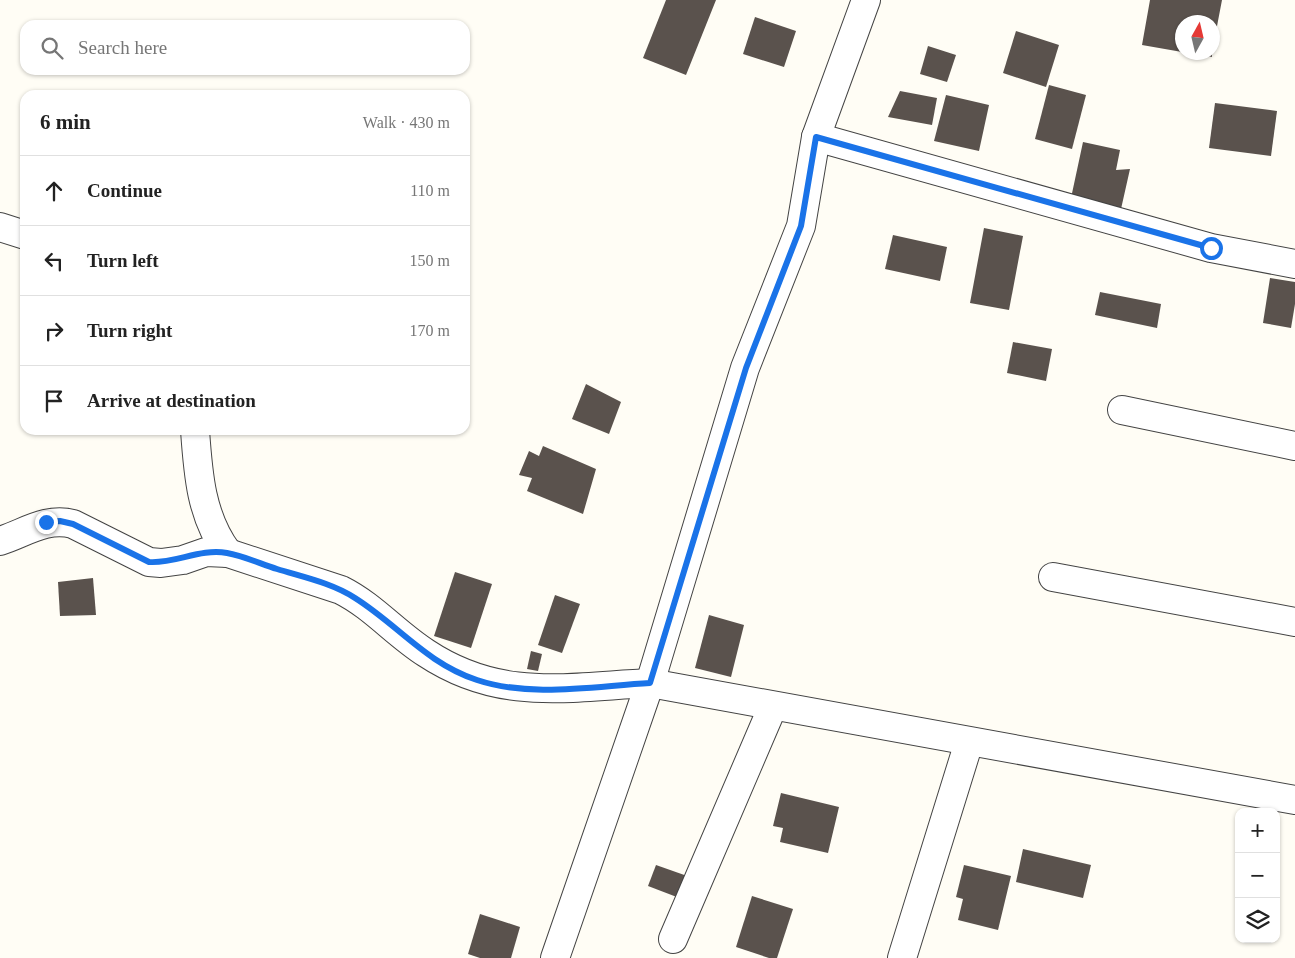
<!DOCTYPE html>
<html lang="en">
<head>
<meta charset="utf-8">
<style>
	body { margin:0; font-family:"Times New Roman",serif; background:#f2f2f2; color:#222 }
	.controls { position:absolute; right:15px; bottom:15px; display:grid; overflow:hidden; border-radius:10px; box-shadow:0 1px 4px #0004 }
	.controls button { width:45px; height:45px; display:grid; place-items:center; padding:0; border:0; border-bottom:1px solid #e0e0e0; background:#fff; color:#222; font:25px sans-serif }
	.compass { position:absolute; left:1175px; top:15px; width:45px; height:45px; border-radius:50%; background:#fff; box-shadow:0 1px 4px #0004; rotate:8deg }
	.stop { position:absolute; width:15px; height:15px; margin:-11px; border:4px solid #1a73e8; border-radius:50%; background:#fff }
	.stop.end { background:#1a73e8; border-color:#fff; box-shadow:0 1px 5px #0008 }
	.list { margin:0; padding:0; list-style:none }
	h2 { display:flex; justify-content:space-between; align-items:center; height:65px; margin:0; padding:0 20px; font-size:21px }
	h2 small { font-size:16px; font-weight:400; color:#767676 }
	.list li { display:grid; grid-template-columns:32px 1fr auto; gap:15px; align-items:center; box-sizing:border-box; height:70px; padding:0 20px; border-top:1px solid #e0e0e0 }
	.list b { display:block; font-size:19px; white-space:nowrap }
	.list em { font-size:16px; font-style:normal; color:#767676 }
	.icon { flex:none; width:28px; height:28px; fill:none; stroke:currentColor; stroke-width:2; stroke-linecap:round; stroke-linejoin:round }
	.map { position:relative; flex:none; width:1295px; height:958px; overflow:hidden }
	.search { position:absolute; background:#fff; box-shadow:0 1px 4px #0004; left:20px; top:20px; width:450px; height:55px; display:flex; align-items:center; gap:12px; box-sizing:border-box; padding:0 18px; border-radius:15px; color:#767676; font-size:19px }
	.panel { position:absolute; background:#fff; box-shadow:0 1px 4px #0004; left:20px; top:90px; width:450px; height:345px; border-radius:15px }
	.map>svg:first-child { display:block }
</style>
</head>
<body>
<div class="map">
<svg width="1295" height="958" viewBox="0 0 1295 958">
	<rect width="100%" height="100%" fill="#fffdf5"/>
	<!-- building -->
	<g fill="#5a524d">
		<polygon points="666,0 716,0 686,75 643,58"/>
		<polygon points="1150,0 1222,0 1213,47 1212,22 1182,22 1182,52 1142,45"/>
		<polygon points="755,17 796,31 784,67 743,54"/>
		<polygon points="1016,31 1059,45 1046,87 1003,73"/>
		<polygon points="928,46 956,55 947,82 920,74"/>
		<polygon points="1190,52 1212,52 1212,57"/>
		<polygon points="1049,85 1086,95 1072,149 1035,139"/>
		<polygon points="900,91 937,98 932,125 888,117"/>
		<polygon points="946,95 989,105 979,151 934,141"/>
		<polygon points="1215,103 1277,111 1271,156 1209,148"/>
		<polygon points="1083,142 1120,150 1116,170 1130,169 1121,209 1071,198"/>
		<polygon points="984,228 1023,236 1009,310 970,303"/>
		<polygon points="893,235 947,247 940,281 885,269"/>
		<polygon points="1270,278 1295,282 1295,304 1291,328 1263,323"/>
		<polygon points="1100,292 1161,304 1157,328 1095,315"/>
		<polygon points="1013,342 1052,349 1046,381 1007,373"/>
		<polygon points="586,384 621,402 609,434 572,419"/>
		<polygon points="543,446 596,469 583,514 527,491 532,478 519,475 529,451 539,456"/>
		<polygon points="455,572 492,584 471,648 434,636"/>
		<polygon points="93,578 96,615 60,616 58,582"/>
		<polygon points="555,595 580,604 562,653 538,645"/>
		<polygon points="709,615 744,625 731,677 695,668"/>
		<polygon points="531,651 542,654 538,671 527,669"/>
		<polygon points="781,793 839,807 828,853 780,842 783,828 773,826"/>
		<polygon points="1023,849 1091,865 1083,898 1016,882"/>
		<polygon points="656,865 690,877 682,899 648,886"/>
		<polygon points="964,865 1011,876 998,930 958,920 963,899 956,897"/>
		<polygon points="752,896 793,909 777,958 769,958 736,947"/>
		<polygon points="480,914 520,927 511,958 480,958 468,954"/>
	</g>
	<g fill="none" stroke-linecap="round" stroke-linejoin="round">
		<!-- minor casing -->
		<g stroke="#444" stroke-width="30">
			<g id="minor">
				<polyline points="816,137 1211,248 1295,264"/>
				<polyline points="0,227 25,235"/>
				<polyline points="1122,410 1295,446"/>
				<path d="M 195,430 C 198,474 201,517 228,553"/>
				<path d="M 0,541 C 25,533 46,517 73,524 L 149,562 L 161,563 L 183,560 L 206,552 L 228,553 L 341,590 C 373,606 396,634 426,653 C 500,702 567,687 650,683 L 1295,800"/>
				<polyline points="1053,577 1295,622"/>
				<polyline points="673,939 773,706"/>
				<polyline points="555,958 650,683 745,368 801,226 816,137 866,0"/>
				<polyline points="902,958 969,742"/>
			</g>
		</g>
		<!-- minor -->
		<use href="#minor" stroke="#fff" stroke-width="28"/>
	</g>
	<g fill="none" stroke-linecap="round" stroke-linejoin="round">
		<!-- route -->
		<path stroke="#1a73e8" stroke-width="6" d="M 46,522 L 60,521 L 73,524 L 149,562 C 175,564 200,548 227,553 C 244,556 261,564 277,569 C 303,577 332,583 355,598 C 398,625 426,663 477,680 C 531,698 594,686 650,683 L 746,368 L 801,226 L 816,137 L 1211,248"/>
	</g>
</svg>
<div class="controls">
<button>+</button>
<button>−</button>
<button><svg class="icon" aria-label="layers" viewBox="0 0 24 24"><path d="M12 4l9 5-9 5-9-5zM3 14l9 5 9-5"/></svg></button>
</div>
<svg class="compass" viewBox="-18 -18 36 36"><path d="M0-13l5 13h-10z" fill="#e53935"/><path d="M0 13l5-13h-10z" fill="#767676"/></svg>
<div class="stop" style="left:1211px;top:248px"></div>
<div class="stop end" style="left:46px;top:522px"></div>
<div class="search"><svg class="icon" aria-label="search" viewBox="0 0 24 24"><circle cx="10" cy="10" r="6"/><path d="M15 15l6 6"/></svg>Search here</div>
<section class="panel">
<h2>6 min<small>Walk · 430 m</small></h2>
<ul class="list">
<li><svg class="icon" aria-label="ahead" viewBox="0 0 24 24"><path d="M12 20V5M6 11l6-6 6 6"/></svg><div><b>Continue</b></div><em>110 m</em></li>
<li><svg class="icon" aria-label="left" viewBox="0 0 24 24"><path d="M17 20v-9H6M10 6l-5 5 5 5"/></svg><div><b>Turn left</b></div><em>150 m</em></li>
<li><svg class="icon" aria-label="right" viewBox="0 0 24 24"><path d="M7 20v-9h11M14 6l5 5-5 5"/></svg><div><b>Turn right</b></div><em>170 m</em></li>
<li><svg class="icon" aria-label="arrive" viewBox="0 0 24 24"><path d="M6 21V4h12l-3 4 3 4H6"/></svg><div><b>Arrive at destination</b></div></li>
</ul>
</section>
</div>
</body>
</html>
